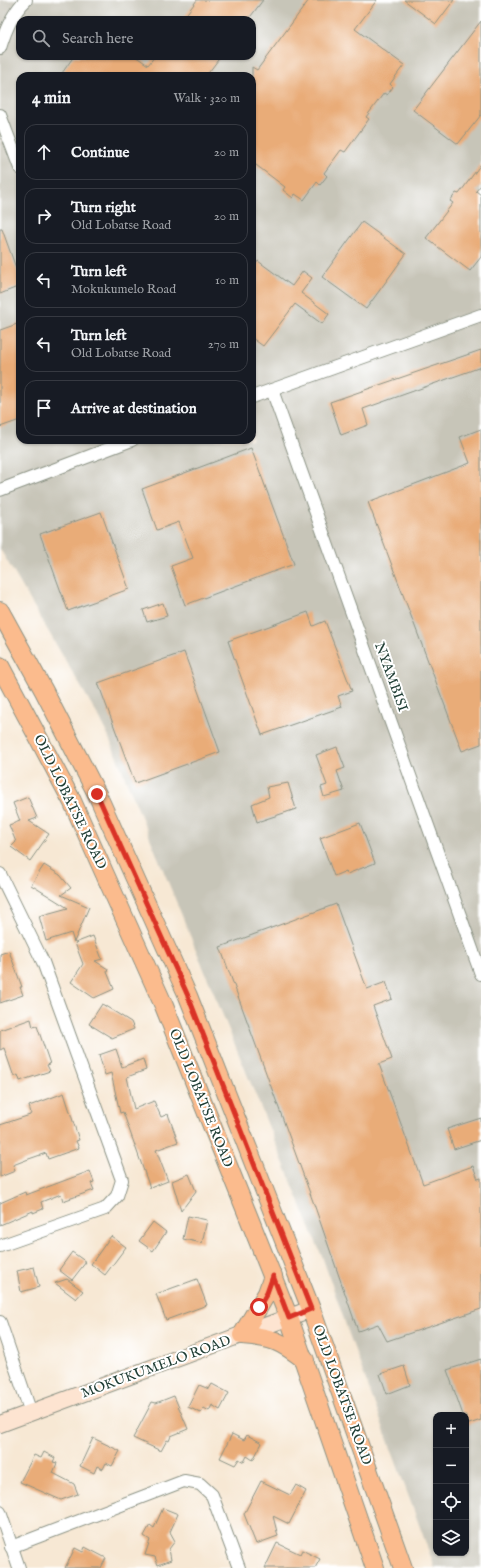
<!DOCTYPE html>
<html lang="en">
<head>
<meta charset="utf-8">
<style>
	body { margin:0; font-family:"IM FELL English",serif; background:#242831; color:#f1f3f6 }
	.controls { position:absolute; right:12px; bottom:12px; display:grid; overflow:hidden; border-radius:8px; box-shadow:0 1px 3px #0004 }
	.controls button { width:36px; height:36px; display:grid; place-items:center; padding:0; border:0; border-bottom:1px solid #363941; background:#171b24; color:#f1f3f6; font:20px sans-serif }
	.stop { position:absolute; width:12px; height:12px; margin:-9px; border:3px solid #d93025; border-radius:50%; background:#fff }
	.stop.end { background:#d93025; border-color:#fff; box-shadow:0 1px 4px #0008 }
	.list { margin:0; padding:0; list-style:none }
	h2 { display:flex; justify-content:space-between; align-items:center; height:52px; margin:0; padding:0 16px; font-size:17px }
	h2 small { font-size:13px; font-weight:400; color:#9ea1a6 }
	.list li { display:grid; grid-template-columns:26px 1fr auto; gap:12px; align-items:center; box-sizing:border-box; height:56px; margin:0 8px 8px; padding:0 8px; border:1px solid #363941; border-radius:12px }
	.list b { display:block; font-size:15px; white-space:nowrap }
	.list p { margin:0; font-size:13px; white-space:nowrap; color:#9ea1a6 }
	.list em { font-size:13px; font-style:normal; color:#9ea1a6 }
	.icon { flex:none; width:22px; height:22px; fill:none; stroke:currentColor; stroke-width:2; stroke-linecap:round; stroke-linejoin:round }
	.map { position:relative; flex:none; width:481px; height:1568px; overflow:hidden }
	.search { position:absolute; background:#171b24; box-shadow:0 1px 3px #0004; left:16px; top:16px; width:240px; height:44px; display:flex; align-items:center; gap:10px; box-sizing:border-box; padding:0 14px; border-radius:12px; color:#9ea1a6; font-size:15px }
	.panel { position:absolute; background:#171b24; box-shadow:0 1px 3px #0004; left:16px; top:72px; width:240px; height:372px; border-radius:12px }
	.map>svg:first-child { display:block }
</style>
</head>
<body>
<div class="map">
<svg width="481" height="1568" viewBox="0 0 481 1568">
	<rect width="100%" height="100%" fill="#fff"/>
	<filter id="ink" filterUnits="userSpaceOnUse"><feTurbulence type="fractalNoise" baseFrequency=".025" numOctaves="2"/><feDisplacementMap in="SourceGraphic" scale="8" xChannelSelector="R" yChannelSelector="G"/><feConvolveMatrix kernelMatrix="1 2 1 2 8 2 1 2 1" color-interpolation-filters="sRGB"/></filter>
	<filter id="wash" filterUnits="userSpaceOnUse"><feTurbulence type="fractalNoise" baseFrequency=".012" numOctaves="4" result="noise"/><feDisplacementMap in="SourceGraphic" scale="16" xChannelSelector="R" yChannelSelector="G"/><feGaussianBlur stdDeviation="0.9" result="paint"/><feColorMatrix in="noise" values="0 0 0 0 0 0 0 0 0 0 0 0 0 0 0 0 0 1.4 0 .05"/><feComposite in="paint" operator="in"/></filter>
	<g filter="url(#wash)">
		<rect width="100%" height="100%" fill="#f7e8d4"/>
		<!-- industrial -->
		<path fill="#c7c5b8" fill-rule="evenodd" d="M 0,0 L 481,0 L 481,1568 L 435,1568 L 350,1337 L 323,1259 L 104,726 L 0,549 ZM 20,20 L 252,20 L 252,56 L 20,56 ZM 20,76 L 252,76 L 252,440 L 20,440 ZM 436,1415 L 466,1415 L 466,1553 L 436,1553 Z"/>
		<g id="blocks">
			<!-- building -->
			<g fill="#e9ac78">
				<polygon points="197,0 263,0 248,20 182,20"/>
				<polygon points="309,0 377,0 355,29 404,65 390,84 393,87 387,95 384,93 366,117 369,119 345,152 341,150 324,173 327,176 320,185 317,182 304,200 295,194 293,198 283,190 285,187 252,162 252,67 257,70"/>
				<polygon points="404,0 454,0 436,24"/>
				<polygon points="481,21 481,115 458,144 413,110"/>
				<polygon points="74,56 135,56 148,65 155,56 221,56 206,76 60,76"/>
				<polygon points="481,164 481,185 476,191 481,195 481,257 470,271 426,238 453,203 450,201 456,193 459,194"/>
				<polygon points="362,222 406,254 366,309 322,277"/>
				<polygon points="0,229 2,229 20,279 20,286 0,294"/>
				<polygon points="258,261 292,286 303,271 312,278 301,293 329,314 322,324 295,304 263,346 252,338 252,270"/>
				<polygon points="20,323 20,420 0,427 0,330"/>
				<polygon points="481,350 481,367 363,409 368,425 341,435 330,402"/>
				<polygon points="481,429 481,744 462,751 368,502 470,463 460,437"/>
				<polygon points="251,448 294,564 185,605 171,566 193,558 179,522 157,530 142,489"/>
				<polygon points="101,512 129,589 68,611 40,534"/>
				<polygon points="163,603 167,616 147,622 143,610"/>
				<polygon points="308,612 313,626 325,621 352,691 338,696 342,707 262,735 228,641"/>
				<polygon points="184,652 220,752 135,783 98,683"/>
				<polygon points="337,747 345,768 337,771 344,791 324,797 321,787 327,785 316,755"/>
				<polygon points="288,783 296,809 257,822 252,804 269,797 267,787"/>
				<polygon points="28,797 37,818 29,821 49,834 30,861 11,847 16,842 9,825 20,821 13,803"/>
				<polygon points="360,823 375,863 347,874 346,871 334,876 320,838"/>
				<polygon points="44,865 60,875 71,888 61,895 89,907 74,942 71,933 46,941 39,916 68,908 31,885"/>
				<polygon points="336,904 367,989 386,982 392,999 373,1006 392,1059 379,1064 423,1184 473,1166 478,1179 481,1178 481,1309 387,1341 378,1324 358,1331 315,1207 220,947"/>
				<polygon points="93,936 102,959 95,961 108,969 107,972 114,989 94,998 71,982 83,964 75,943"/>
				<polygon points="9,951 22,987 20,987 23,995 0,1003 0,954"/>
				<polygon points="102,1004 131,1022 134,1029 112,1038 89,1024"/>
				<polygon points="31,1019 33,1027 37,1026 50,1064 47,1065 50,1071 20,1081 18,1075 14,1077 4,1048 0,1050 0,1030"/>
				<polygon points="116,1049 122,1067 143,1059 146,1070 127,1077 134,1109 154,1101 161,1117 168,1114 178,1142 156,1150 168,1181 150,1188 123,1112 120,1113 111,1073 105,1075 99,1055"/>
				<polygon points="64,1093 79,1140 76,1141 79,1148 48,1159 46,1153 26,1160 13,1165 15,1171 0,1177 0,1125 30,1115 31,1113 29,1106"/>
				<polygon points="481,1118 481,1140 454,1149 447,1129"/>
				<polygon points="90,1171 94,1182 91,1183 94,1190 63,1201 61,1194 41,1202 43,1209 33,1213 33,1211 0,1225 0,1203 25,1192 26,1195"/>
				<polygon points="189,1174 196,1191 181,1211 172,1181"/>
				<polygon points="188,1216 207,1220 202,1243 183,1239"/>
				<polygon points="153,1222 166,1232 153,1251 139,1241"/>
				<polygon points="111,1236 126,1247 105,1275 91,1264"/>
				<polygon points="72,1252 86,1262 72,1280 59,1270"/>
				<polygon points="34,1267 39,1287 21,1292 17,1271"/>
				<polygon points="67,1279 83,1291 76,1299 55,1283"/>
				<polygon points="197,1279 207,1305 166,1320 156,1294"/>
				<polygon points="481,1359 481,1420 466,1425 466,1415 463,1415 447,1370"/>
				<polygon points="404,1366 410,1385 387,1394 380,1374"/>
				<polygon points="212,1384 229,1393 220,1410 212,1405 209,1411 204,1408 201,1413 188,1407 199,1385 209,1389"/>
				<polygon points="174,1396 188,1429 171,1436 169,1441 167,1440 161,1451 133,1438 152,1402 156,1403"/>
				<polygon points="232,1434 244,1440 247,1435 262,1443 253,1460 247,1456 244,1462 239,1459 235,1465 220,1458"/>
				<polygon points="93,1438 120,1451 112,1466 106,1463 103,1469 97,1466 94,1473 80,1466"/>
				<polygon points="44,1452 55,1458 53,1462 57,1463 53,1473 74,1484 78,1494 61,1500 20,1482 34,1455 41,1458"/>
				<polygon points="261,1481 290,1495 296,1485 306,1491 289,1524 273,1516 278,1536 256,1544 244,1514"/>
				<polygon points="163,1508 178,1514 170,1532 175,1541 169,1549 171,1560 158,1565 155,1557 145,1555 150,1540 144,1536 150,1525 154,1528"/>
				<polygon points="277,1543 300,1554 302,1550 320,1559 315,1568 265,1568"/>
				<polygon points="85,1547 106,1558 101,1568 65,1568 75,1548 83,1552"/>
			</g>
		</g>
	</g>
	<g filter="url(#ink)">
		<use href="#blocks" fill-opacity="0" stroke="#8b9284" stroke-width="1"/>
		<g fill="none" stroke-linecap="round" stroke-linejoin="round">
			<!-- street casing -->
			<g stroke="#8b9284" stroke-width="14">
				<g id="street">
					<path d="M 0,48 C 5,31 13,12 26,0"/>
					<polyline points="0,115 20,168"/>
					<polyline points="272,390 481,974"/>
					<polyline points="252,397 481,315"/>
					<polyline points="0,490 132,440"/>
					<polyline points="0,874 43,962 122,1180 117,1196 105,1209 0,1246"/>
					<polyline points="0,1322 31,1413"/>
					<polyline points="0,1512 19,1568"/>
					<polyline points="11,1547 184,1481 200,1484 212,1495 239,1568"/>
				</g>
			</g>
			<!-- secondary casing -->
			<g stroke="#8b9284" stroke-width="18">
				<polyline id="secondary" points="0,1424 311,1309"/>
			</g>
			<!-- primary casing -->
			<g stroke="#8b9284" stroke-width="20">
				<g id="primary">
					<polyline points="0,611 44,691 97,794 188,996 311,1309 403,1568"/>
					<polyline points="0,666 72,801 164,1006 289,1318 375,1568"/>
					<path d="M 273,1276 L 267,1293 L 242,1335 C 271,1337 281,1341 305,1360"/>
				</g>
			</g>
			<!-- street -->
			<use href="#street" stroke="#fff" stroke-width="12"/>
			<!-- secondary -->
			<use href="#secondary" stroke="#fde4d1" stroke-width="16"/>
			<!-- primary -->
			<use href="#primary" stroke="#fbbb8d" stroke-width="18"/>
		</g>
	</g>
	<g fill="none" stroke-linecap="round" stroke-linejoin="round" filter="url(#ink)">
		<!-- route -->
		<polyline stroke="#d93025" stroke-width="5" points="97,794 188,996 311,1309 289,1318 273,1276 267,1293 259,1307"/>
	</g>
	<g text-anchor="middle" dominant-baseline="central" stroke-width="4" stroke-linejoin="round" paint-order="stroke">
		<!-- street labels -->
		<g font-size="14" fill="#1f3d34" stroke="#fff">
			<text transform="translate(391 677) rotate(70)">NYAMBISI</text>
			<text transform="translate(70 802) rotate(64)">OLD LOBATSE ROAD</text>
			<text transform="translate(201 1098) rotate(68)">OLD LOBATSE ROAD</text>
			<text transform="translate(156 1367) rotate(-20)">MOKUKUMELO ROAD</text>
			<text transform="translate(342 1395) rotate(70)">OLD LOBATSE ROAD</text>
		</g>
	</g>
</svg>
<div class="controls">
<button>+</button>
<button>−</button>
<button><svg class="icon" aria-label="locate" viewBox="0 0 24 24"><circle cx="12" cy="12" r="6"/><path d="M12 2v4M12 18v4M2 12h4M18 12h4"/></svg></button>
<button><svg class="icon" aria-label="layers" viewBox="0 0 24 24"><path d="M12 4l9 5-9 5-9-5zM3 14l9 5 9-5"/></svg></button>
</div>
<div class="stop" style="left:259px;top:1307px"></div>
<div class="stop end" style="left:97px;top:794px"></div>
<div class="search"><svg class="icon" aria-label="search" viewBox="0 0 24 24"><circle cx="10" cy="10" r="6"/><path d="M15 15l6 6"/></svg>Search here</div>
<section class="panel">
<h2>4 min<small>Walk · 320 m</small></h2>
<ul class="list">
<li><svg class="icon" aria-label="ahead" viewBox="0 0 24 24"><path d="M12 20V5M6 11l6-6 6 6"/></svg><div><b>Continue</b></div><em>20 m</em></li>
<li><svg class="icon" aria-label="right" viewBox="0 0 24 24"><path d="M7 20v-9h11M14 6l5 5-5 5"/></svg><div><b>Turn right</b><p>Old Lobatse Road</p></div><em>20 m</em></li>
<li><svg class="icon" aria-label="left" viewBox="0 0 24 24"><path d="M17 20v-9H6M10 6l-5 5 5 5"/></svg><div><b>Turn left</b><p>Mokukumelo Road</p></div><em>10 m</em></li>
<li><svg class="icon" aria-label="left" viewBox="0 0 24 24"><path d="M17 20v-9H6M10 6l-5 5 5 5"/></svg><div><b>Turn left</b><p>Old Lobatse Road</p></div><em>270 m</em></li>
<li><svg class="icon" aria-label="arrive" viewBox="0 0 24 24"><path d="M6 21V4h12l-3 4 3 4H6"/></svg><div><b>Arrive at destination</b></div></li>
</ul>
</section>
</div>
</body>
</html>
